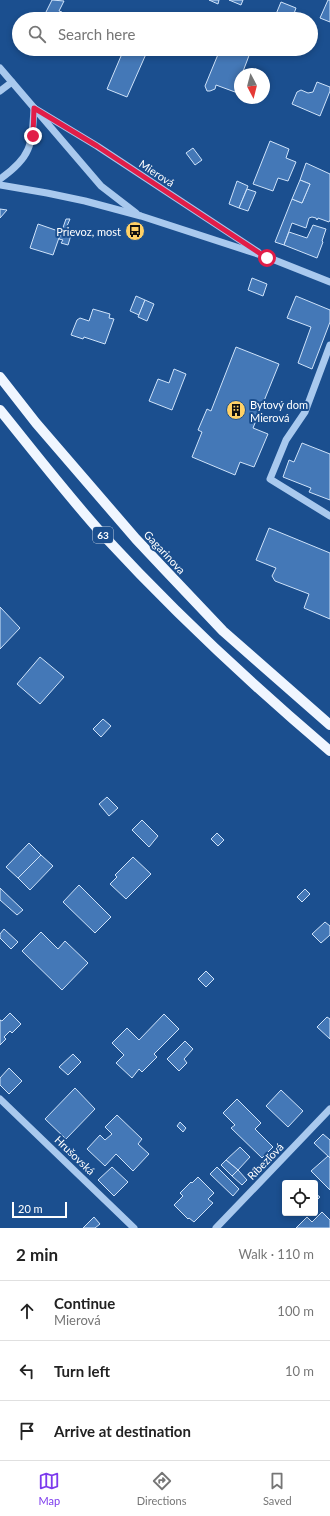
<!DOCTYPE html>
<html lang="en">
<head>
<meta charset="utf-8">
<style>
	body { margin:0; font-family:Lato,sans-serif; background:#f2f2f2; color:#222 }
	.controls { position:absolute; right:12px; bottom:12px; display:grid; overflow:hidden; border-radius:4px; box-shadow:0 2px 6px #0003 }
	.controls button { width:36px; height:36px; display:grid; place-items:center; padding:0; border:0; border-bottom:1px solid #e0e0e0; background:#fff; color:#222; font:20px sans-serif }
	.compass { position:absolute; left:234px; top:68px; width:36px; height:36px; border-radius:50%; background:#fff; box-shadow:0 2px 6px #0003; rotate:173deg }
	.scale { position:absolute; left:12px; bottom:10px; width:55px; box-sizing:border-box; padding-left:4px; border:2px solid #fff; border-top:0; font-size:11px; line-height:14px; white-space:nowrap; color:#fff; -webkit-text-stroke:3px #1b4f8f; paint-order:stroke }
	.stop { position:absolute; width:12px; height:12px; margin:-9px; border:3px solid #e11d48; border-radius:50%; background:#fff }
	.stop.end { background:#e11d48; border-color:#fff; box-shadow:0 1px 4px #0008 }
	.list { margin:0; padding:0; list-style:none }
	h2 { display:flex; justify-content:space-between; align-items:center; height:52px; margin:0; padding:0 16px; font-size:17px }
	h2 small { font-size:13px; font-weight:400; color:#767676 }
	.list li { display:grid; grid-template-columns:26px 1fr auto; gap:12px; align-items:center; box-sizing:border-box; height:60px; padding:0 16px; border-top:1px solid #e0e0e0 }
	.list b { display:block; font-size:15px; white-space:nowrap }
	.list p { margin:0; font-size:13px; white-space:nowrap; color:#767676 }
	.list em { font-size:13px; font-style:normal; color:#767676 }
	.icon { flex:none; width:22px; height:22px; fill:none; stroke:currentColor; stroke-width:2; stroke-linecap:round; stroke-linejoin:round }
	.map { position:relative; flex:none; width:330px; height:1228px; overflow:hidden }
	.search { position:absolute; background:#fff; box-shadow:0 2px 6px #0003; left:12px; right:12px; top:12px; height:44px; display:flex; align-items:center; gap:10px; box-sizing:border-box; padding:0 14px; border-radius:22px; color:#767676; font-size:15px }
	.sheet { height:232px; background:#fff }
	nav { display:flex; justify-content:space-around; align-items:center; box-sizing:border-box; height:56px; border-top:1px solid #e0e0e0; background:#fff; font-size:11px; color:#767676 }
	nav a { display:grid; justify-items:center; gap:2px }
	nav .on { color:#7c3aed }
	.map>svg:first-child { display:block }
</style>
</head>
<body>
<div class="map">
<svg width="330" height="1228" viewBox="0 0 330 1228">
	<rect width="100%" height="100%" fill="#1b4f8f"/>
	<!-- building -->
	<g fill="#4478b7" stroke="#cfe3fa">
		<polygon points="52,0 64,1 59,11 62,12 59,19 43,18"/>
		<polygon points="209,0 219,0 218,4"/>
		<polygon points="229,0 243,0 241,5"/>
		<polygon points="328,0 330,0 330,22 320,18"/>
		<polygon points="281,2 296,8 292,19 274,19"/>
		<polygon points="228,14 240,19 224,19 225,15"/>
		<polygon points="124,49 135,49 146,54 127,97 107,89"/>
		<polygon points="217,49 241,49 250,53 242,74 240,74 240,79 235,92 216,85 215,89 210,91 207,91 205,86 219,52"/>
		<polygon points="317,82 330,87 330,91 320,116 292,104 297,92 301,90 308,93 313,92"/>
		<polygon points="270,141 289,149 286,158 296,162 288,181 278,178 273,191 253,184"/>
		<polygon points="193,148 202,160 195,165 186,153"/>
		<polygon points="306,163 330,174 330,220 329,222 318,218 317,220 316,218 312,217 309,218 306,228 292,223 284,245 275,242 292,199 302,203 310,184 300,180"/>
		<polygon points="300,180 310,184 302,203 292,199"/>
		<polygon points="237,181 248,186 239,208 229,204"/>
		<polygon points="247,189 256,192 248,211 239,208"/>
		<polygon points="0,209 7,210 0,218"/>
		<polygon points="66,219 70,219 64,233 71,235 68,245 61,243 63,240 59,239"/>
		<polygon points="38,224 61,232 53,255 30,248"/>
		<polygon points="313,225 326,229 322,241 323,242 317,258 284,245 289,232 307,238"/>
		<polygon points="252,278 267,284 263,296 248,290"/>
		<polygon points="136,296 145,300 139,315 130,311"/>
		<polygon points="296,296 330,310 330,322 312,369 298,363 311,327 287,318"/>
		<polygon points="145,300 154,304 147,321 138,317"/>
		<polygon points="93,309 110,314 109,318 114,319 105,344 84,337 83,339 71,335 77,320 80,318 89,321"/>
		<polygon points="236,347 279,364 253,428 268,434 254,467 240,462 235,475 192,457 202,432 198,430 207,409 211,411"/>
		<polygon points="174,369 186,374 172,410 149,401 158,379 169,383"/>
		<polygon points="302,443 330,454 330,500 309,492 311,488 283,477 289,460 294,462"/>
		<polygon points="269,528 330,553 330,619 304,608 309,594 275,581 272,576 276,568 256,560"/>
		<polygon points="0,607 20,628 0,649"/>
		<polygon points="40,657 64,677 40,704 17,684"/>
		<polygon points="103,719 111,726 101,737 93,729"/>
		<polygon points="107,797 118,808 109,816 99,804"/>
		<polygon points="142,820 158,836 149,847 132,830"/>
		<polygon points="217,833 224,840 218,846 211,839"/>
		<polygon points="29,843 41,855 18,878 6,867"/>
		<polygon points="41,855 53,866 30,890 18,878"/>
		<polygon points="133,857 151,874 126,899 110,884 117,877 115,875"/>
		<polygon points="79,885 111,917 95,933 63,902"/>
		<polygon points="0,888 23,910 17,915 0,900"/>
		<polygon points="305,889 310,894 302,902 297,897"/>
		<polygon points="325,922 330,926 330,935 321,943 312,934"/>
		<polygon points="4,929 18,942 11,949 0,938 0,934"/>
		<polygon points="41,932 58,949 65,941 88,963 62,990 22,951"/>
		<polygon points="206,971 214,979 206,987 198,979"/>
		<polygon points="10,1013 21,1024 12,1033 10,1031 4,1037 6,1039 0,1045 0,1020 2,1021"/>
		<polygon points="164,1014 179,1029 154,1054 157,1057 142,1072 139,1069 132,1078 116,1063 124,1055 112,1043 127,1028 139,1040"/>
		<polygon points="327,1017 330,1019 330,1039 317,1027"/>
		<polygon points="185,1041 193,1049 184,1059 187,1063 179,1071 167,1059"/>
		<polygon points="73,1054 81,1062 68,1075 59,1067"/>
		<polygon points="9,1068 22,1081 9,1094 0,1085 0,1078"/>
		<polygon points="75,1088 95,1109 66,1139 45,1119"/>
		<polygon points="281,1090 303,1111 288,1127 266,1106"/>
		<polygon points="237,1099 261,1123 255,1129 273,1147 262,1158 231,1128 235,1125 223,1113"/>
		<polygon points="117,1115 142,1139 138,1144 149,1154 133,1171 116,1154 105,1166 87,1149 100,1135 105,1140 112,1134 105,1127"/>
		<polygon points="180,1122 186,1128 183,1132 177,1126"/>
		<polygon points="323,1134 330,1140 330,1158 314,1143"/>
		<polygon points="240,1147 250,1157 238,1170 226,1160"/>
		<polygon points="328,1156 330,1158 330,1190 311,1171"/>
		<polygon points="226,1160 238,1170 232,1176 221,1165"/>
		<polygon points="112,1167 128,1182 114,1196 98,1180"/>
		<polygon points="217,1167 239,1189 233,1196 210,1174"/>
		<polygon points="238,1170 247,1180 242,1185 232,1176"/>
		<polygon points="198,1177 214,1193 208,1199 213,1203 194,1222 189,1218 188,1219 174,1205 183,1196 180,1193 191,1182 192,1183"/>
		<polygon points="315,1193 320,1197 315,1202"/>
		<polygon points="322,1212 330,1220 330,1228 296,1228 307,1217 312,1222"/>
		<polygon points="94,1217 100,1224 95,1228 83,1228"/>
	</g>
	<g fill="none" stroke-linecap="round" stroke-linejoin="round">
		<!-- minor -->
		<g stroke="#a9c9ee" stroke-width="7">
			<polyline points="0,68 101,186 136,213"/>
			<polyline points="0,91 12,82"/>
			<polyline points="34,108 97,146 258,252"/>
			<path d="M 0,179 C 32,157 32,144 34,108"/>
			<polyline points="0,185 47,193 85,201 141,216 267,257 330,282"/>
			<polyline points="330,345 305,412 286,440 270,479 330,516"/>
			<polyline points="0,1099 134,1228"/>
			<polyline points="216,1228 330,1109"/>
		</g>
		<!-- major -->
		<g stroke="#f0f6ff" stroke-width="10">
			<polyline points="0,377 36,423 136,539 168,573 223,631 330,725"/>
			<path d="M 0,410 C 34,452 68,496 104,536 C 175,613 251,684 330,751"/>
		</g>
	</g>
	<g fill="none" stroke-linecap="round" stroke-linejoin="round">
		<!-- route -->
		<polyline stroke="#e11d48" stroke-width="5" points="33,136 34,108 97,146 267,258"/>
	</g>
	<!-- icons -->
	<defs>
		<g id="bus-disc" transform="scale(1)"><circle r="9.5" fill="#ffd166" stroke="#1b4f8f"/><path d="M-5-6H5V4H4V6H2V4H-2V6H-4V4H-5ZM-3.5-4V0h7V-4ZM-3.5 1.2v1.5H-2V1.2ZM2 1.2v1.5H3.5V1.2Z" fill="#111"/></g>
		<g id="building-disc" transform="scale(1)"><circle r="9.5" fill="#ffd166" stroke="#1b4f8f"/><path d="M-4-6H4V6H1V3H-1V6H-4ZM-2.5-4.3h1.7v1.8h-1.7ZM.8-4.3h1.7v1.8H.8ZM-2.5-1h1.7V.8h-1.7ZM.8-1h1.7V.8H.8Z" fill="#111"/></g>
	</defs>
	<g fill-rule="evenodd">
		<use href="#bus-disc" x="135" y="231"/>
		<use href="#building-disc" x="236" y="410"/>
	</g>
	<g text-anchor="middle" dominant-baseline="central" stroke-width="4" stroke-linejoin="round" paint-order="stroke">
		<!-- shield labels -->
		<rect fill="#1b4f8f" stroke="#bbcadd" stroke-width="1" x="93" y="527" width="20" height="16" rx="3"/>
		<g font-size="10" font-weight="bold" fill="#fff">
			<text x="103" y="535">63</text>
		</g>
		<!-- street labels -->
		<g font-size="11" fill="#fff" stroke="#1b4f8f">
			<text transform="translate(157 173) rotate(33)">Mierová</text>
			<text transform="translate(165 552) rotate(47)">Gagarinova</text>
			<text transform="translate(75 1155) rotate(44)">Hrušovská</text>
			<text transform="translate(265 1161) rotate(-46)">Ríbezľová</text>
		</g>
		<!-- poi labels -->
		<g font-size="11" fill="#fff" stroke="#1b4f8f" text-anchor="end">
			<text x="121" y="231">Prievoz, most</text>
			<text x="250" y="404" text-anchor="start">Bytový dom<tspan x="250" dy="13">Mierová</tspan></text>
		</g>
	</g>
</svg>
<div class="controls">
<button><svg class="icon" aria-label="locate" viewBox="0 0 24 24"><circle cx="12" cy="12" r="6"/><path d="M12 2v4M12 18v4M2 12h4M18 12h4"/></svg></button>
</div>
<svg class="compass" viewBox="-18 -18 36 36"><path d="M0-13l5 13h-10z" fill="#e53935"/><path d="M0 13l5-13h-10z" fill="#767676"/></svg>
<div class="scale">20 m</div>
<div class="stop" style="left:267px;top:258px"></div>
<div class="stop end" style="left:33px;top:136px"></div>
<div class="search"><svg class="icon" aria-label="search" viewBox="0 0 24 24"><circle cx="10" cy="10" r="6"/><path d="M15 15l6 6"/></svg>Search here</div>
</div>
<section class="sheet">
<h2>2 min<small>Walk · 110 m</small></h2>
<ul class="list">
<li><svg class="icon" aria-label="ahead" viewBox="0 0 24 24"><path d="M12 20V5M6 11l6-6 6 6"/></svg><div><b>Continue</b><p>Mierová</p></div><em>100 m</em></li>
<li><svg class="icon" aria-label="left" viewBox="0 0 24 24"><path d="M17 20v-9H6M10 6l-5 5 5 5"/></svg><div><b>Turn left</b></div><em>10 m</em></li>
<li><svg class="icon" aria-label="arrive" viewBox="0 0 24 24"><path d="M6 21V4h12l-3 4 3 4H6"/></svg><div><b>Arrive at destination</b></div></li>
</ul>
</section>
<nav>
<a class="on"><svg class="icon" aria-label="map" viewBox="0 0 24 24"><path d="M3 6l6-2 6 2 6-2v14l-6 2-6-2-6 2zM9 4v14M15 6v14"/></svg>Map</a>
<a><svg class="icon" aria-label="directions" viewBox="0 0 24 24"><path d="M12 3l9 9-9 9-9-9zM9 14v-3h6M13 9l2 2-2 2"/></svg>Directions</a>
<a><svg class="icon" aria-label="saved" viewBox="0 0 24 24"><path d="M7 4h10v16l-5-4-5 4z"/></svg>Saved</a>
</nav>
</body>
</html>
